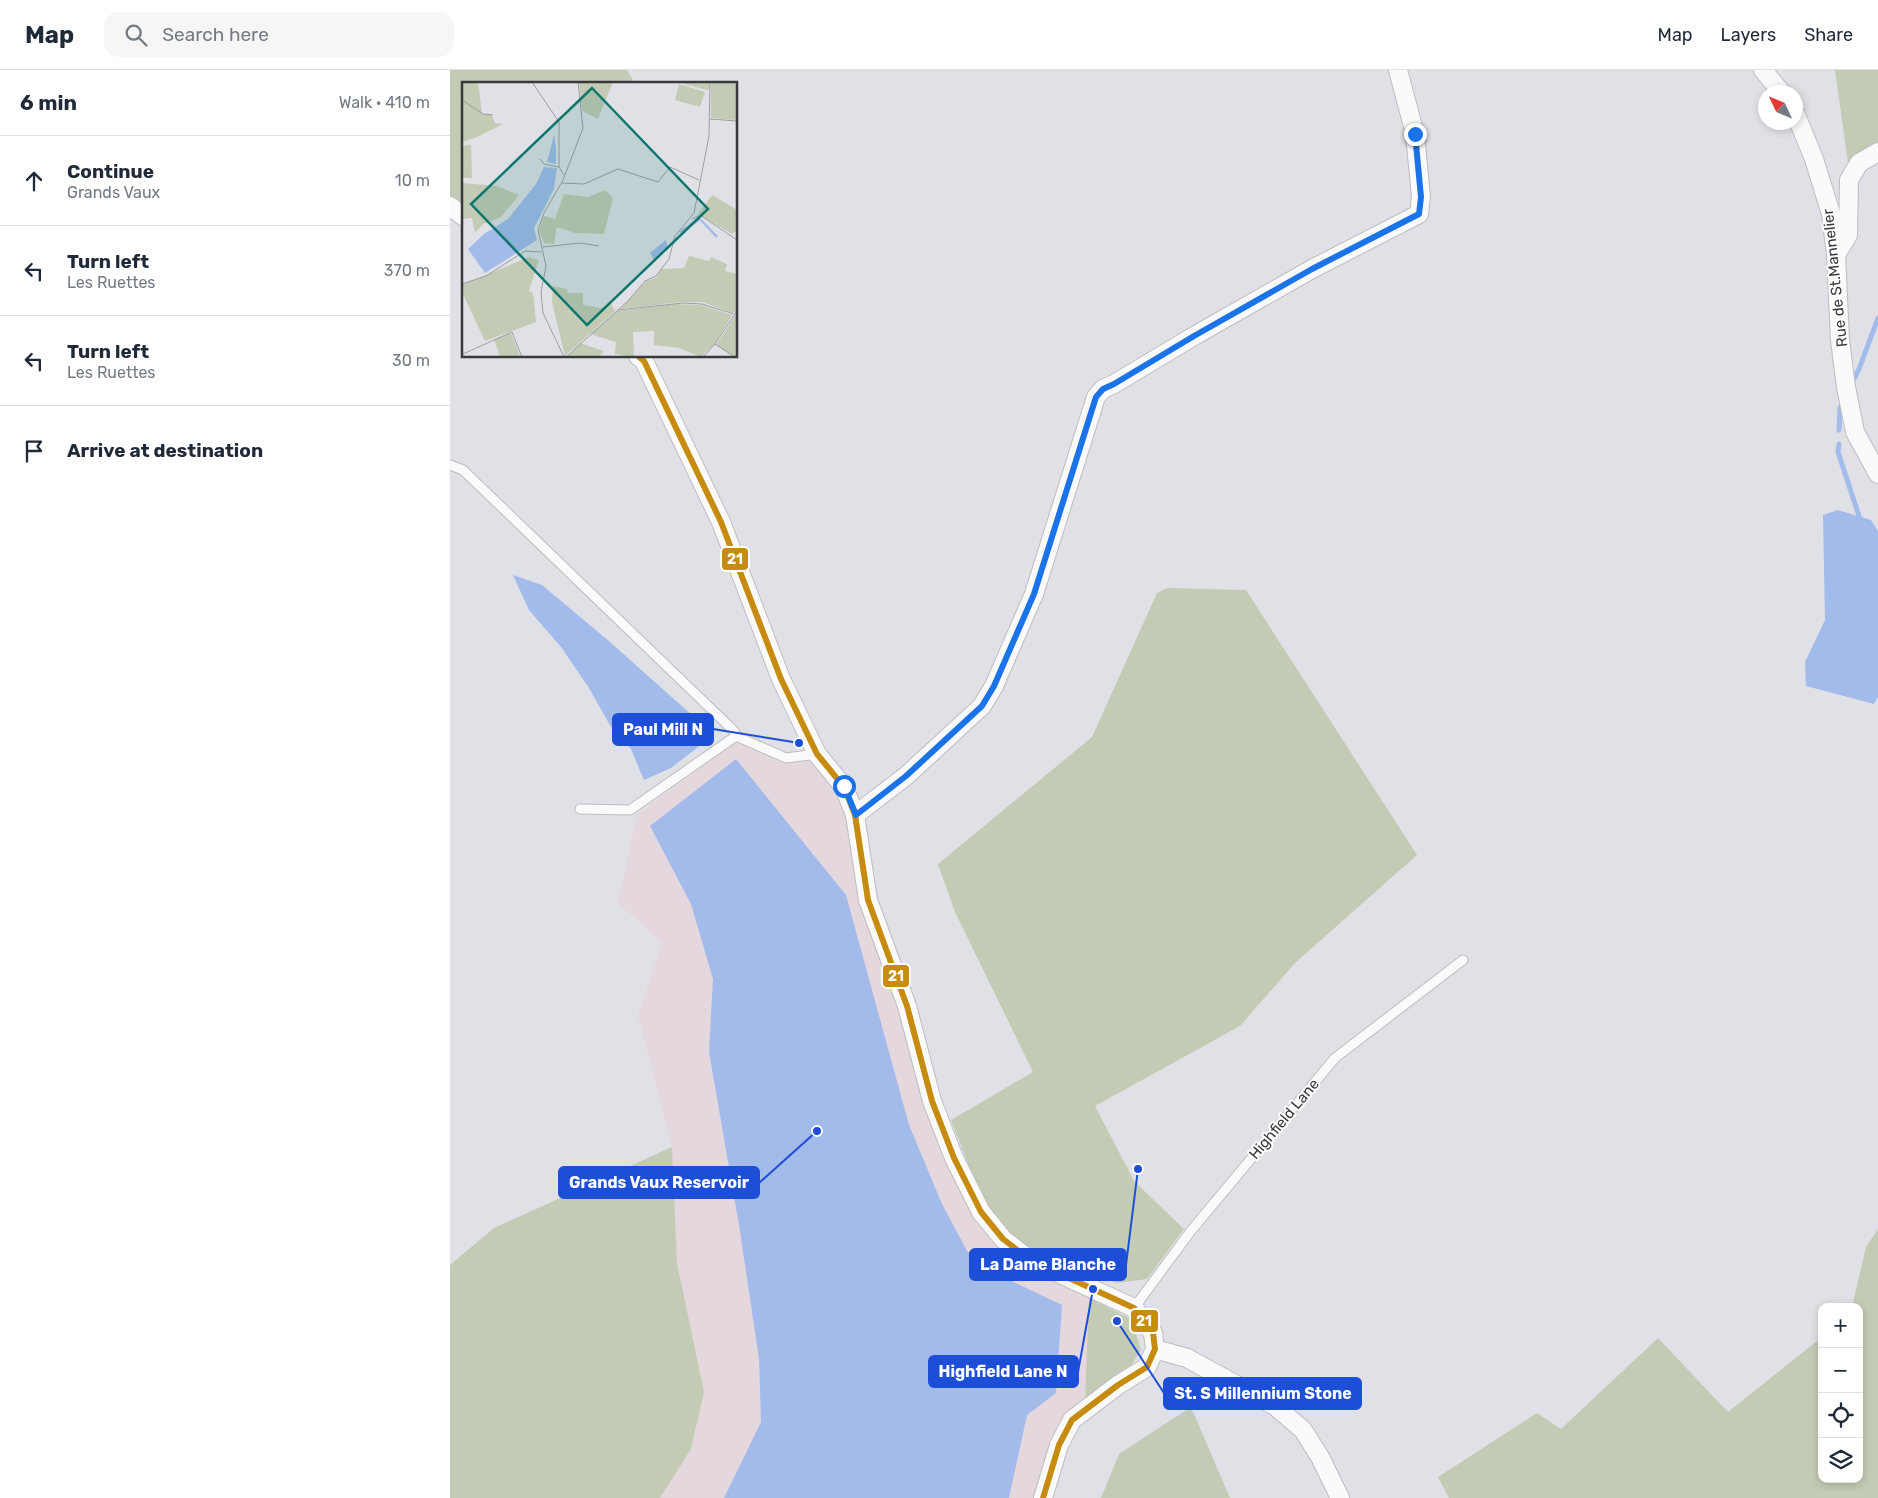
<!DOCTYPE html>
<html lang="en">
<head>
<meta charset="utf-8">
<style>
	body { margin:0; font-family:Rubik,sans-serif; background:#f6f6f7; color:#1f2937 }
	.controls { position:absolute; right:15px; bottom:15px; display:grid; overflow:hidden; border-radius:10px; box-shadow:0 2px 8px #0003 }
	.controls button { width:45px; height:45px; display:grid; place-items:center; padding:0; border:0; border-bottom:1px solid #e0e1e3; background:#fff; color:#1f2937; font:25px sans-serif }
	.compass { position:absolute; left:1308px; top:15px; width:45px; height:45px; border-radius:50%; background:#fff; box-shadow:0 2px 8px #0003; rotate:314deg }
	.stop { position:absolute; width:15px; height:15px; margin:-11px; border:4px solid #1a73e8; border-radius:50%; background:#fff }
	.stop.end { background:#1a73e8; border-color:#fff; box-shadow:0 1px 5px #0008 }
	.list { margin:0; padding:0; list-style:none }
	h2 { display:flex; justify-content:space-between; align-items:center; height:65px; margin:0; padding:0 20px; font-size:21px }
	h2 small { font-size:16px; font-weight:400; color:#747a83 }
	.list li { display:grid; grid-template-columns:32px 1fr auto; gap:15px; align-items:center; box-sizing:border-box; height:90px; padding:0 20px; border-top:1px solid #e0e1e3 }
	.list b { display:block; font-size:19px; white-space:nowrap }
	.list p { margin:0; font-size:16px; white-space:nowrap; color:#747a83 }
	.list em { font-size:16px; font-style:normal; color:#747a83 }
	.icon { flex:none; width:28px; height:28px; fill:none; stroke:currentColor; stroke-width:2; stroke-linecap:round; stroke-linejoin:round }
	.map { position:relative; flex:none; width:1428px; height:1428px; overflow:hidden }
	header { display:flex; align-items:center; gap:30px; box-sizing:border-box; height:70px; padding:0 25px; background:#fff; border-bottom:1px solid #e0e1e3 }
	header strong { font-size:24px }
	nav { display:flex; gap:28px; margin-inline-start:auto; font-size:18px }
	.search { width:350px; height:45px; background:#f6f6f7; display:flex; align-items:center; gap:12px; box-sizing:border-box; padding:0 18px; border-radius:15px; color:#747a83; font-size:19px }
	main { display:flex }
	aside { flex:1; background:#fff }
	.map>svg:first-child { display:block }
</style>
</head>
<body>
<header>
<strong>Map</strong>
<div class="search"><svg class="icon" aria-label="search" viewBox="0 0 24 24"><circle cx="10" cy="10" r="6"/><path d="M15 15l6 6"/></svg>Search here</div>
<nav><a>Map</a><a>Layers</a><a>Share</a></nav>
</header>
<main>
<aside>
<h2>6 min<small>Walk · 410 m</small></h2>
<ul class="list">
<li><svg class="icon" aria-label="ahead" viewBox="0 0 24 24"><path d="M12 20V5M6 11l6-6 6 6"/></svg><div><b>Continue</b><p>Grands Vaux</p></div><em>10 m</em></li>
<li><svg class="icon" aria-label="left" viewBox="0 0 24 24"><path d="M17 20v-9H6M10 6l-5 5 5 5"/></svg><div><b>Turn left</b><p>Les Ruettes</p></div><em>370 m</em></li>
<li><svg class="icon" aria-label="left" viewBox="0 0 24 24"><path d="M17 20v-9H6M10 6l-5 5 5 5"/></svg><div><b>Turn left</b><p>Les Ruettes</p></div><em>30 m</em></li>
<li><svg class="icon" aria-label="arrive" viewBox="0 0 24 24"><path d="M6 21V4h12l-3 4 3 4H6"/></svg><div><b>Arrive at destination</b></div></li>
</ul>
</aside>
<div class="map">
<svg width="1428" height="1428" viewBox="0 0 1428 1428">
	<rect width="100%" height="100%" fill="#e0e1e6"/>
	<!-- industrial -->
	<polygon fill="#e4d7de" points="288,671 329,693 357,691 372,699 393,725 518,1132 582,1198 639,1228 635,1329 617,1347 588,1428 210,1428 241,1379 254,1322 227,1193 222,1077 188,946 212,873 168,833 187,744"/>
	<!-- green -->
	<g fill="#c3cbb4">
		<polygon points="0,0 177,0 185,14 14,14 14,136 0,126"/>
		<polygon points="1385,0 1428,0 1428,73 1422,74 1398,93"/>
		<polygon points="717,518 796,520 967,785 845,893 790,956 645,1036 684,1111 734,1159 697,1209 668,1213 626,1203 569,1171 546,1149 524,1109 501,1050 583,1002 505,842 488,794 642,667 707,523"/>
		<polygon points="222,1077 227,1193 254,1322 241,1379 210,1428 0,1428 0,1195 44,1158"/>
		<polygon points="1428,1159 1428,1428 999,1428 988,1407 1087,1343 1111,1359 1208,1268 1278,1342 1372,1267 1372,1409 1409,1409 1409,1237 1402,1237 1416,1177"/>
		<polygon points="639,1228 681,1249 691,1280 682,1294 635,1329"/>
		<polygon points="741,1337 780,1428 651,1428 669,1384"/>
	</g>
	<!-- water -->
	<g fill="#a2bbeb">
		<polygon points="1388,440 1421,450 1428,461 1428,627 1424,634 1356,616 1355,592 1375,550 1373,445"/>
		<polygon points="63,505 92,515 160,572 244,647 257,670 221,698 194,710 181,679 161,657 139,618 111,577 79,540"/>
		<polygon points="286,689 396,825 459,1055 492,1134 517,1181 557,1209 612,1235 606,1323 577,1345 559,1428 274,1428 311,1352 309,1289 290,1161 259,982 263,909 241,834 200,756"/>
	</g>
	<g fill="none" stroke-linecap="round" stroke-linejoin="round">
		<!-- stream -->
		<g stroke="#a2bbeb" stroke-width="5">
			<polyline points="1402,313 1409,299 1428,248"/>
			<polyline points="1389,360 1390,338 1393,332"/>
			<polyline points="1389,374 1388,382 1409,446"/>
		</g>
		<!-- lane casing -->
		<g stroke="#bcbdc1" stroke-width="11">
			<g id="lane">
				<polyline points="0,395 13,400 284,661 286,666"/>
				<polyline points="130,739 180,740 286,666 336,688 367,684"/>
				<polyline points="684,1238 740,1162 885,988 1013,890"/>
			</g>
		</g>
		<!-- street casing -->
		<g stroke="#bcbdc1" stroke-width="20">
			<g id="street">
				<polyline points="1313,0 1331,22"/>
				<polyline points="1346,45 1364,89 1381,144 1386,185 1390,270 1396,317 1405,362 1428,404"/>
				<polyline points="0,136 14,147"/>
				<polyline points="1386,185 1398,165 1399,110 1409,93 1428,82"/>
				<polyline points="188,286 194,291 271,452 331,609 367,684 394,717 405,745 418,830 457,936 482,1031 504,1088 531,1142 553,1169 580,1190 684,1238 703,1263 705,1279 697,1297 668,1315 622,1350 609,1375 593,1428"/>
				<polyline points="405,745 456,706 532,636 544,616 584,524 646,327 653,319 664,314 744,266 862,199 969,144 971,127 965,64 948,0"/>
				<polyline points="705,1279 737,1288 825,1336 853,1360 870,1387 890,1428"/>
			</g>
		</g>
		<!-- lane -->
		<use href="#lane" stroke="#fafafb" stroke-width="9"/>
		<!-- street -->
		<use href="#street" stroke="#fafafb" stroke-width="18"/>
		<!-- bus-1 casing -->
		<g stroke="#fff" stroke-width="10">
			<polyline id="bus-1" points="188,286 194,291 271,452 331,609 367,684 394,717 405,745 418,830 457,936 482,1031 504,1088 531,1142 553,1169 580,1190 684,1238 703,1263 705,1279 697,1297 668,1315 622,1350 609,1375 593,1428"/>
		</g>
		<!-- bus-1 -->
		<use href="#bus-1" stroke="#c78b0f" stroke-width="6"/>
	</g>
	<g fill="none" stroke-linecap="round" stroke-linejoin="round">
		<!-- route -->
		<polyline stroke="#1a73e8" stroke-width="6" points="394,716 406,745 456,706 532,636 544,616 584,524 646,327 653,319 664,314 744,266 862,199 969,144 971,127 965,64"/>
	</g>
	<g text-anchor="middle" dominant-baseline="central" stroke-width="4" stroke-linejoin="round" paint-order="stroke">
		<!-- street labels -->
		<g font-size="15" fill="#38393d" stroke="#fff">
			<text transform="translate(1385 208) rotate(-96)">Rue de St.Mannelier</text>
			<text transform="translate(834 1049) rotate(-50)">Highfield Lane</text>
		</g>
	</g>
	<!-- overview -->
	<g transform="translate(12 12)">
		<rect width="275" height="275" fill="#e0e1e6"/>
		<path d="M 0,0 L 16,0 L 20,32 L 29,32 L 33,41 L 41,42 L 13,56 L 0,60 ZM 117,0 L 151,0 L 136,37 L 120,29 ZM 216,0 L 248,0 L 247,8 L 241,7 ZM 249,0 L 275,0 L 275,38 L 249,36 ZM 217,2 L 243,10 L 238,25 L 213,18 ZM 9,63 L 10,96 L 0,96 L 0,64 ZM 0,101 L 35,104 L 57,113 L 39,135 L 21,142 L 13,151 L 10,136 L 0,137 ZM 143,108 L 151,116 L 142,152 L 113,151 L 95,145 L 92,162 L 82,161 L 77,149 L 82,134 L 93,137 L 102,112 L 126,115 ZM 250,113 L 275,128 L 275,148 L 270,152 L 236,132 ZM 227,174 L 247,179 L 249,175 L 265,182 L 263,189 L 275,192 L 275,228 L 271,231 L 240,220 L 219,220 L 158,227 L 184,199 L 194,196 L 199,187 L 222,186 ZM 67,175 L 77,178 L 67,209 L 71,211 L 74,240 L 23,259 L 0,210 L 0,203 ZM 91,204 L 105,207 L 106,211 L 121,211 L 121,223 L 139,226 L 149,221 L 153,229 L 103,274 L 90,220 ZM 213,222 L 239,223 L 270,233 L 254,261 L 239,275 L 217,266 L 192,263 L 192,249 L 171,250 L 172,275 L 153,272 L 154,260 L 128,252 L 155,229 ZM 275,231 L 275,275 L 272,275 L 254,263 ZM 49,251 L 58,274 L 38,275 L 32,257 ZM 118,261 L 142,269 L 137,275 L 105,275 Z" fill="#c3cbb4"/>
		<path d="M 92,53 L 94,66 L 94,82 L 85,80 ZM 82,85 L 95,86 L 92,107 L 72,146 L 75,158 L 23,191 L 6,167 L 22,152 L 46,137 L 74,102 ZM 204,158 L 206,167 L 192,178 L 188,171 Z" fill="#a2bbeb"/>
		<path fill="none" stroke="#a2bbeb" stroke-width="2.5" d="M 218,150 L 238,137 L 255,155"/>
		<path fill="none" stroke="#9d9ea2" stroke-width="1" d="M 70,0 L 97,40 L 97,85M 0,18 L 21,32 L 31,33M 248,37 L 275,39M 78,77 L 82,82 L 97,85 L 102,93M 100,101 L 122,102 L 156,87 L 196,100 L 208,85 L 237,98M 230,137 L 238,133 L 275,158M 81,165 L 118,161 L 137,164M 0,202 L 24,194 L 63,169 L 79,170M 156,228 L 221,221 L 240,222 L 272,232M 253,262 L 273,275M 0,269 L 1,272 L 50,250 L 60,275M 102,275 L 81,231 L 79,210 L 84,184 L 76,148 L 82,131 L 101,98 L 121,46 L 116,0M 104,275 L 166,219 L 183,199 L 194,194 L 207,177 L 213,154 L 232,131 L 247,54 L 248,0M 241,275 L 253,262 L 275,229"/>
		<path fill="#0f766e" fill-opacity="0.15" stroke="#0f766e" stroke-width="2.5" d="M 130,6 L 246,127 L 125,243 L 9,122 Z"/>
		<rect width="275" height="275" fill="none" stroke="#38393d" stroke-width="2.5"/>
	</g>
	<!-- callouts -->
	<path fill="none" stroke="#1d4ed8" stroke-width="2" d="M349 673L263 659M367 1061L309 1113M688 1099L676 1195M643 1219L628 1302M667 1251L714 1323"/>
	<g fill="#1d4ed8" stroke="#fff" stroke-width="2">
		<circle cx="349" cy="673" r="5"/>
		<circle cx="367" cy="1061" r="5"/>
		<circle cx="688" cy="1099" r="5"/>
		<circle cx="643" cy="1219" r="5"/>
		<circle cx="667" cy="1251" r="5"/>
	</g>
	<g fill="#1d4ed8" stroke="#1d4ed8" stroke-width="2">
		<rect x="163" y="644" width="100" height="31" rx="5"/>
		<rect x="109" y="1097" width="200" height="31" rx="5"/>
		<rect x="520" y="1179" width="156" height="31" rx="5"/>
		<rect x="479" y="1286" width="149" height="31" rx="5"/>
		<rect x="714" y="1308" width="197" height="31" rx="5"/>
	</g>
	<g font-size="16" text-anchor="middle" font-weight="bold" fill="#fff">
		<text x="213" y="665">Paul Mill N</text>
		<text x="209" y="1118">Grands Vaux Reservoir</text>
		<text x="598" y="1200">La Dame Blanche</text>
		<text x="553" y="1307">Highfield Lane N</text>
		<text x="813" y="1329">St. S Millennium Stone</text>
	</g>
	<g stroke="#fff" stroke-width="2">
		<rect x="271" y="477" width="28" height="24" rx="5" fill="#c78b0f"/>
		<rect x="432" y="894" width="28" height="24" rx="5" fill="#c78b0f"/>
		<rect x="680" y="1239" width="29" height="24" rx="5" fill="#c78b0f"/>
	</g>
	<g font-size="14" text-anchor="middle" font-weight="bold" fill="#fff">
		<text x="285" y="494">21</text>
		<text x="446" y="911">21</text>
		<text x="694" y="1256">21</text>
	</g>
</svg>
<div class="controls">
<button>+</button>
<button>−</button>
<button><svg class="icon" aria-label="locate" viewBox="0 0 24 24"><circle cx="12" cy="12" r="6"/><path d="M12 2v4M12 18v4M2 12h4M18 12h4"/></svg></button>
<button><svg class="icon" aria-label="layers" viewBox="0 0 24 24"><path d="M12 4l9 5-9 5-9-5zM3 14l9 5 9-5"/></svg></button>
</div>
<svg class="compass" viewBox="-18 -18 36 36"><path d="M0-13l5 13h-10z" fill="#e53935"/><path d="M0 13l5-13h-10z" fill="#747a83"/></svg>
<div class="stop" style="left:394px;top:716px"></div>
<div class="stop end" style="left:965px;top:64px"></div>
</div>
</main>
</body>
</html>
